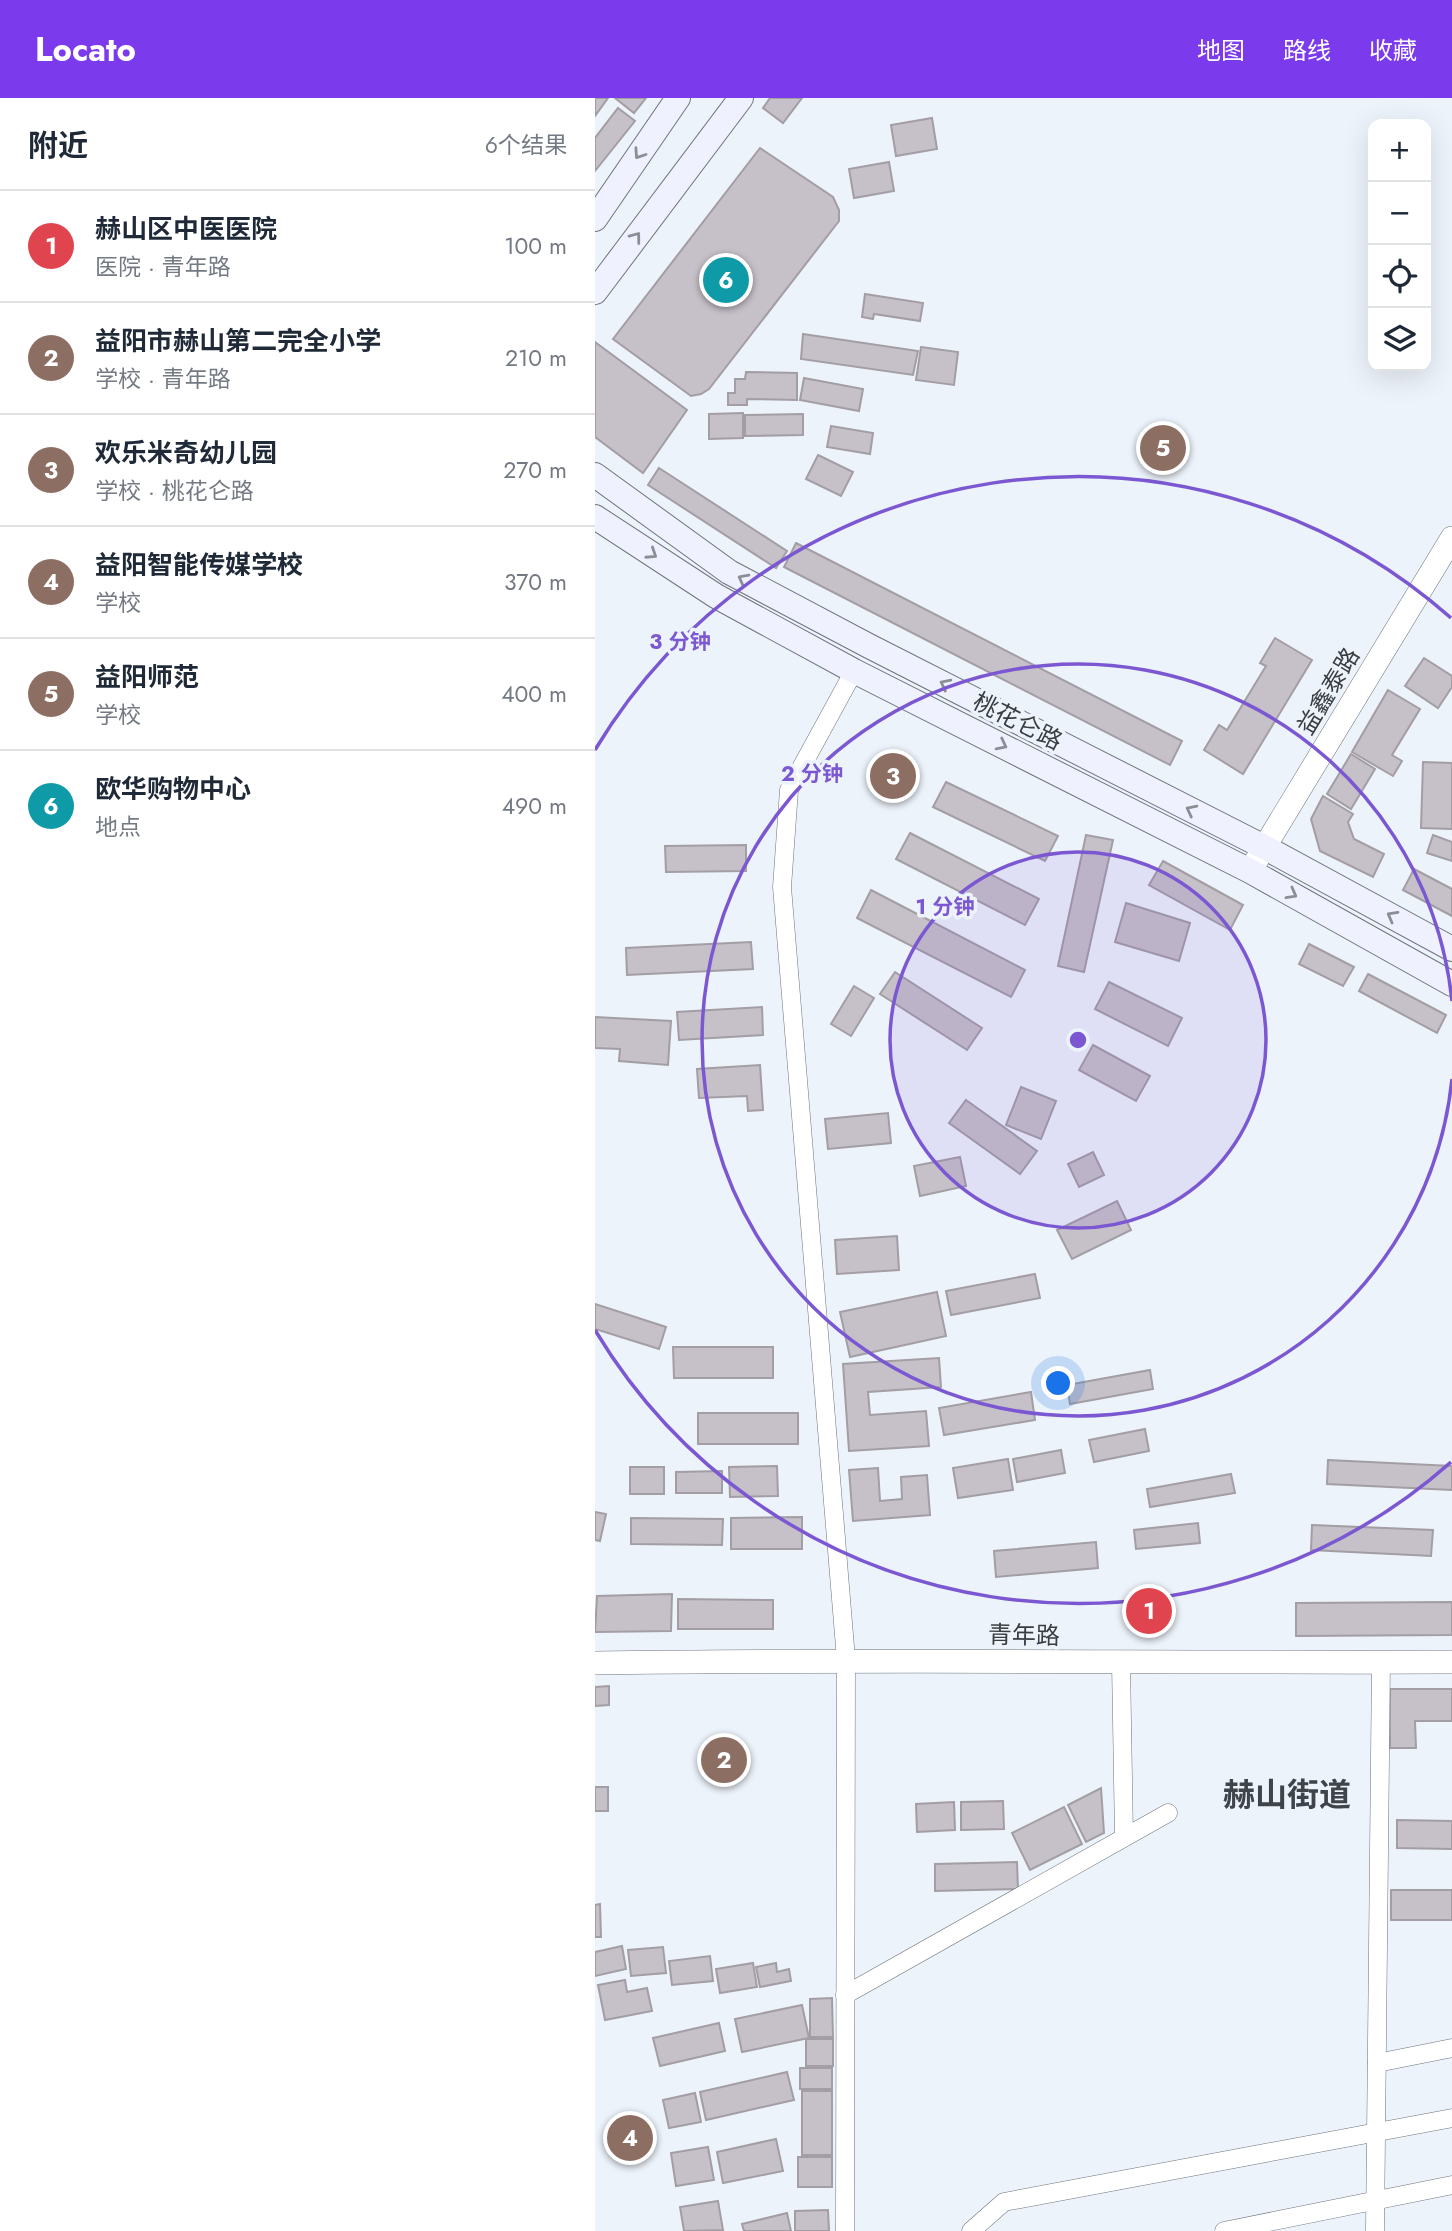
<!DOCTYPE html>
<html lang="zh">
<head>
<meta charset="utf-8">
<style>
	body { margin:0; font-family:Jost,"Noto Sans SC",sans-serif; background:#f2f2f3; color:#1f2937 }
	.controls { position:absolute; right:21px; top:21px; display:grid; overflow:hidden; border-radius:14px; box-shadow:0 7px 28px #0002 }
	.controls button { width:63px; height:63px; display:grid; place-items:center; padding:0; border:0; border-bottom:2px solid #e0e1e3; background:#fff; color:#1f2937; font:35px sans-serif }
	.you { position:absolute; left:464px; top:1286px; width:24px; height:24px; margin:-18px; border:5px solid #fff; border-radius:50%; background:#1a73e8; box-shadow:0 0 0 10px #1a73e833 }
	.badge { display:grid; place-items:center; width:46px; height:46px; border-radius:50%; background:#7c3aed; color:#fff; font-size:23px; font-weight:700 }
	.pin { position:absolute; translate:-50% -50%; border:4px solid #fff; box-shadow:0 2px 7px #0006 }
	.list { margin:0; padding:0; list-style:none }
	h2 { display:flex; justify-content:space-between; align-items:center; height:91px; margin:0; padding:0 28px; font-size:30px }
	h2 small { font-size:23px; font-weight:400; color:#747a83 }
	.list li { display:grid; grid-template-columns:46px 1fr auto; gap:21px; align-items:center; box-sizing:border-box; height:112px; padding:0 28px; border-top:2px solid #e0e1e3 }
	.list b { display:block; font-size:26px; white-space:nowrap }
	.list p { margin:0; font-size:23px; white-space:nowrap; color:#747a83 }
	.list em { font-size:23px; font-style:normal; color:#747a83 }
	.icon { flex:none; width:38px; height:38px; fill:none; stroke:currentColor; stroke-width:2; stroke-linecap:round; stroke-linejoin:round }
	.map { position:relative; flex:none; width:857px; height:2133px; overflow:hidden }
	header { display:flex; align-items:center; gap:42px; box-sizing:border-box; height:98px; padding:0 35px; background:#7c3aed; color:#fff }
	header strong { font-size:33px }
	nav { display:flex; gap:38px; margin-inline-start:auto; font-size:24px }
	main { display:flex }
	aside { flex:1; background:#fff }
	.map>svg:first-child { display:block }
</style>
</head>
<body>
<header>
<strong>Locato</strong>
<nav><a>地图</a><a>路线</a><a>收藏</a></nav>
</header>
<main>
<aside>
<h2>附近<small>6个结果</small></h2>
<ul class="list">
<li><span class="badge" style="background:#e0444e">1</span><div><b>赫山区中医医院</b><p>医院 · 青年路</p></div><em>100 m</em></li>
<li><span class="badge" style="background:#8d6e63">2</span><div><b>益阳市赫山第二完全小学</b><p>学校 · 青年路</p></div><em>210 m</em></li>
<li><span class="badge" style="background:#8d6e63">3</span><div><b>欢乐米奇幼儿园</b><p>学校 · 桃花仑路</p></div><em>270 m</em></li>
<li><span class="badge" style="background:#8d6e63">4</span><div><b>益阳智能传媒学校</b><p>学校</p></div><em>370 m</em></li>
<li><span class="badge" style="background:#8d6e63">5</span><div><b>益阳师范</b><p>学校</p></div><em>400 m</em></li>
<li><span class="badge" style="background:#0f9aa8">6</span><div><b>欧华购物中心</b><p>地点</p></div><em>490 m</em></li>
</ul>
</aside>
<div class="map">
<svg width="857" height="2133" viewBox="0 0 857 2133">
	<rect width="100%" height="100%" fill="#edf3fb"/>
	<!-- building -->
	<g fill="#c6c0c8" stroke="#a39da4" stroke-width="2">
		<polygon points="0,0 13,0 0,18"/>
		<polygon points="20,0 51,0 39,15"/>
		<polygon points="175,0 207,0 188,25 168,10"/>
		<polygon points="23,10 40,23 0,73 0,40"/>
		<polygon points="337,20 342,51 301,58 296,27"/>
		<polygon points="165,50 238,99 244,112 244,123 114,291 106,296 96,298 18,241"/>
		<polygon points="294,64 299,93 259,100 254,71"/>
		<polygon points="270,196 328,205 325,223 279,216 278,221 267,219"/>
		<polygon points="208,236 323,253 318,277 206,261"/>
		<polygon points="0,244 92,312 48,375 0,339"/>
		<polygon points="326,249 363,254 359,287 321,282"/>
		<polygon points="151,274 202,275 202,302 152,301 152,307 133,307 133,295 140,295 140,281 150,281"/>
		<polygon points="209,280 268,291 264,313 205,302"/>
		<polygon points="148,315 148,340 114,341 114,316"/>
		<polygon points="208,316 208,337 150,338 150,317"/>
		<polygon points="236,328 278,335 275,356 232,349"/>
		<polygon points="223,357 258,374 246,398 211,381"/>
		<polygon points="64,370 192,453 181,470 53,387"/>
		<polygon points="201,445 587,643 575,667 189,469"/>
		<polygon points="680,540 717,562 648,676 609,652 624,627 632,632 671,568 665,565"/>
		<polygon points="829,560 857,578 857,589 843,610 810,588"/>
		<polygon points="793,592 825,611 797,657 807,663 798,678 757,654"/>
		<polygon points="756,656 780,671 756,711 732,696"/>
		<polygon points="828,664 857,665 857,731 826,730"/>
		<polygon points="351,684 463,738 450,763 338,709"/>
		<polygon points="728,698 758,716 753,724 759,741 789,756 778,779 725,753 716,721"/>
		<polygon points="315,735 444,801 430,827 301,761"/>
		<polygon points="491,737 518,742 489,874 463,868"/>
		<polygon points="838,737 857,744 857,763 832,755"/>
		<polygon points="151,747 151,773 71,774 70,748"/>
		<polygon points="568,763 648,807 635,832 554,787"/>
		<polygon points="819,771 857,791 857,818 808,792"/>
		<polygon points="276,792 430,872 416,899 262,820"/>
		<polygon points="531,805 595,825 584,863 520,844"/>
		<polygon points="156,844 158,871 32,877 31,850"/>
		<polygon points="714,846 759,869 748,888 704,866"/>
		<polygon points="300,874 387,930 372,952 285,896"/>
		<polygon points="773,876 851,917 842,935 764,893"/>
		<polygon points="514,884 587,920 573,948 500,911"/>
		<polygon points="259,888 279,900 256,938 236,926"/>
		<polygon points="167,909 168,937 84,942 82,914"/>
		<polygon points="0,919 76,923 73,967 24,963 25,951 0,950"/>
		<polygon points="498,947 555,978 541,1003 484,972"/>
		<polygon points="165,967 168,1012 153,1013 152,998 104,1000 102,971"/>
		<polygon points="426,989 461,1003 446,1041 411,1027"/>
		<polygon points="371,1002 442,1053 425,1076 354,1025"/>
		<polygon points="293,1015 296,1045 233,1051 230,1021"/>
		<polygon points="498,1054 509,1077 484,1089 473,1066"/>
		<polygon points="365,1059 371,1088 325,1098 319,1068"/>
		<polygon points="522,1103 536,1132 477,1161 462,1132"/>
		<polygon points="302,1138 304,1172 242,1176 240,1142"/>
		<polygon points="440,1176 445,1200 356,1217 351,1193"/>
		<polygon points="342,1194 351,1238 255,1259 245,1214"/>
		<polygon points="0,1206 71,1229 64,1251 0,1231"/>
		<polygon points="78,1249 178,1249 178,1280 79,1280"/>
		<polygon points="344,1260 346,1289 273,1294 275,1317 331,1313 334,1348 254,1353 248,1266"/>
		<polygon points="555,1272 558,1291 475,1306 472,1287"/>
		<polygon points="436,1294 440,1322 349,1337 344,1310"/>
		<rect x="103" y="1315" width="100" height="31"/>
		<polygon points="550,1331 554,1353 499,1364 494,1342"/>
		<polygon points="466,1352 470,1375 422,1384 418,1361"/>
		<polygon points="413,1361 418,1392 363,1400 358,1370"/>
		<polygon points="733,1362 857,1368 857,1392 732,1386"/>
		<polygon points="182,1368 183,1398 135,1399 134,1369"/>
		<rect x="35" y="1369" width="34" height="27"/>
		<polygon points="283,1370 285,1403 307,1401 306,1379 332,1377 335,1417 258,1423 254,1372"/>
		<polygon points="127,1373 127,1395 81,1395 81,1374"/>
		<polygon points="636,1376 640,1395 555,1409 552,1391"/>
		<polygon points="0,1414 11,1416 5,1443 0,1442"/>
		<polygon points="207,1419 207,1451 136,1451 136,1420"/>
		<polygon points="36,1420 128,1421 127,1447 36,1446"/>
		<polygon points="603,1425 605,1445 541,1451 539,1432"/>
		<polygon points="717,1427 838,1432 836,1458 716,1452"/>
		<polygon points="501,1444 503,1470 401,1479 399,1453"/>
		<polygon points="77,1496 76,1533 0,1534 2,1498"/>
		<polygon points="83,1501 178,1502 178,1531 83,1531"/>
		<polygon points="857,1504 857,1537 701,1538 701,1505"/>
		<polygon points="14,1588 14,1607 0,1608 0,1589"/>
		<polygon points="795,1591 857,1591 857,1623 820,1623 821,1650 795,1650"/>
		<rect x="0" y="1689" width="13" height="24"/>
		<polygon points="506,1690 509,1735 491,1744 473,1707"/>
		<polygon points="408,1703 409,1731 366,1732 366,1704"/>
		<polygon points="359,1704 360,1732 322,1734 321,1706"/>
		<polygon points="469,1709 487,1746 435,1772 417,1735"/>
		<polygon points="802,1722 857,1723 857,1751 802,1750"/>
		<polygon points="422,1764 423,1791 340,1793 340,1766"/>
		<rect x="796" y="1792" width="61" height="30"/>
		<polygon points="5,1806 6,1839 0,1839 0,1807"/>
		<polygon points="27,1848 31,1871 0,1878 0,1854"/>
		<polygon points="68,1849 71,1875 36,1878 33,1852"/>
		<polygon points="115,1858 118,1883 77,1887 74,1863"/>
		<polygon points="158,1865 162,1889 125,1895 121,1871"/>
		<polygon points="181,1865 182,1874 194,1871 196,1883 165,1889 161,1869"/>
		<polygon points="30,1882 32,1894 52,1890 57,1913 10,1922 3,1887"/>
		<polygon points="237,1900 238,1939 215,1939 215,1901"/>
		<polygon points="207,1907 214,1940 147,1954 140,1921"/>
		<polygon points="124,1925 130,1953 65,1968 58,1940"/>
		<rect x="211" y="1941" width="27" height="27"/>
		<rect x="205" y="1970" width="32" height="21"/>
		<polygon points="192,1974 199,2002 111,2022 105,1994"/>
		<rect x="207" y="1993" width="30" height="64"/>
		<polygon points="100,1995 106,2024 74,2030 68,2002"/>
		<polygon points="181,2041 188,2073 128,2085 122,2054"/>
		<polygon points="113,2049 119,2082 81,2088 76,2055"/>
		<rect x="203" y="2059" width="34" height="30"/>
		<polygon points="123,2103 128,2132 89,2133 85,2109"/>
		<polygon points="233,2112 234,2133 200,2133 200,2113"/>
		<polygon points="192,2115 196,2133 149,2133 147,2126"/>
	</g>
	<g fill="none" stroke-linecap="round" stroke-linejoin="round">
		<!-- minor casing -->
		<g stroke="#6e747b" stroke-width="19">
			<g id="minor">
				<polyline points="526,1565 529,1739"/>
				<polyline points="250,1897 573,1715"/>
				<polyline points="782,1965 857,1950"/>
				<polyline points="250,2133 251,1561 187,789 194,692 259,573"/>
				<polyline points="376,2133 409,2104 857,2020"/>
				<polyline points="629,2133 857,2087"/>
				<polyline points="780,2133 786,1564"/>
			</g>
		</g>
		<!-- tertiary casing -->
		<g stroke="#6e747b" stroke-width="24">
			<g id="tertiary">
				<polyline points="655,773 857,440"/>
				<path d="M 0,1565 C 286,1561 571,1565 857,1564"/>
			</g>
		</g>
		<!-- secondary casing -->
		<g stroke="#6e747b" stroke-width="26">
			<g id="secondary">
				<polyline points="0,121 83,0"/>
				<polyline points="0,194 146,0"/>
				<polyline points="0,377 134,474 274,548 669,749 857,851"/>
				<polyline points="0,419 121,498 259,573 655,773 857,886"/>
			</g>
		</g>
		<!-- minor -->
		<use href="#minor" stroke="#fff" stroke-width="18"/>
		<!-- tertiary -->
		<use href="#tertiary" stroke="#fff" stroke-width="23"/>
		<!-- secondary -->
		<use href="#secondary" stroke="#f0f1fe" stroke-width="24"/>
	</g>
	<!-- one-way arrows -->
	<defs><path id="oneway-chevron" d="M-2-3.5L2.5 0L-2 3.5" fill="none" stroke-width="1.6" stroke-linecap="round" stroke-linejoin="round" transform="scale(1.75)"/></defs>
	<g stroke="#8c8e96">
		<use href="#oneway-chevron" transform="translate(44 56) rotate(124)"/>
		<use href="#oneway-chevron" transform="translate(41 139) rotate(-53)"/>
		<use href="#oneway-chevron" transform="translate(57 456) rotate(33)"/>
		<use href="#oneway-chevron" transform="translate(148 481) rotate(-152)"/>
		<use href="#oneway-chevron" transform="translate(350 586) rotate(-153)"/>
		<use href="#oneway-chevron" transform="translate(407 647) rotate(27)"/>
		<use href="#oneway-chevron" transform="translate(596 712) rotate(-153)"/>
		<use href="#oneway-chevron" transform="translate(697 796) rotate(29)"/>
		<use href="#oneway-chevron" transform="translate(797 818) rotate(-151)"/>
	</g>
	<!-- distance rings -->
	<circle cx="483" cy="942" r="188" fill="#7b58d2" fill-opacity=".12"/>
	<g fill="none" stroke="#7b58d2" stroke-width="3.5">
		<circle cx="483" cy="942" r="188"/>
		<path d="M857 981A376 376 0 1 1 857 903"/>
		<path d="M856 1364A563 563 0 0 1 0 1232M0 652A563 563 0 0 1 856 520"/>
	</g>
	<g text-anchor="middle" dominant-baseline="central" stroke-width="7" stroke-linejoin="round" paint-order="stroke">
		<!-- street labels -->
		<g font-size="24" fill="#3a3d40" stroke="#edf3fb">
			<text transform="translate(733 593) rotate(-59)">益鑫泰路</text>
			<text transform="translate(423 623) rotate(27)">桃花仑路</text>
			<text transform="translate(429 1537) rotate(1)">青年路</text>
		</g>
		<!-- district labels -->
		<g font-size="32" font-weight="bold" fill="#3e444a" stroke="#edf3fb">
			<text x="692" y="1697">赫山街道</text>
		</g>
	</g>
	<circle cx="483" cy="942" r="10" fill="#7b58d2" stroke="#edf3fb" stroke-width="3.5"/>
	<g font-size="21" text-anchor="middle" font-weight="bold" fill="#7b58d2" stroke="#edf3fb" stroke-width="7" stroke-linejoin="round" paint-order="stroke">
		<text x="85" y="551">3 分钟</text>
		<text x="217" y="683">2 分钟</text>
		<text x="350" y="816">1 分钟</text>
	</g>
</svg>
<div class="controls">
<button>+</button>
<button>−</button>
<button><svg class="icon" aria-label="locate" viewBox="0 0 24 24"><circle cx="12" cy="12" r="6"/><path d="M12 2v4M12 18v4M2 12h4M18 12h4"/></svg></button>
<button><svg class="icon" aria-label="layers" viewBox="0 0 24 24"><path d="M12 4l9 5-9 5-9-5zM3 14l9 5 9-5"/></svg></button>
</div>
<div class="you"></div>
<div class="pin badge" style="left:554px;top:1513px;background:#e0444e">1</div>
<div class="pin badge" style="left:129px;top:1662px;background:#8d6e63">2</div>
<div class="pin badge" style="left:298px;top:678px;background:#8d6e63">3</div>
<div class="pin badge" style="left:35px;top:2040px;background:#8d6e63">4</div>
<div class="pin badge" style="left:568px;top:350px;background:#8d6e63">5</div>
<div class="pin badge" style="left:131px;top:182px;background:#0f9aa8">6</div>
</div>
</main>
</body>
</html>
